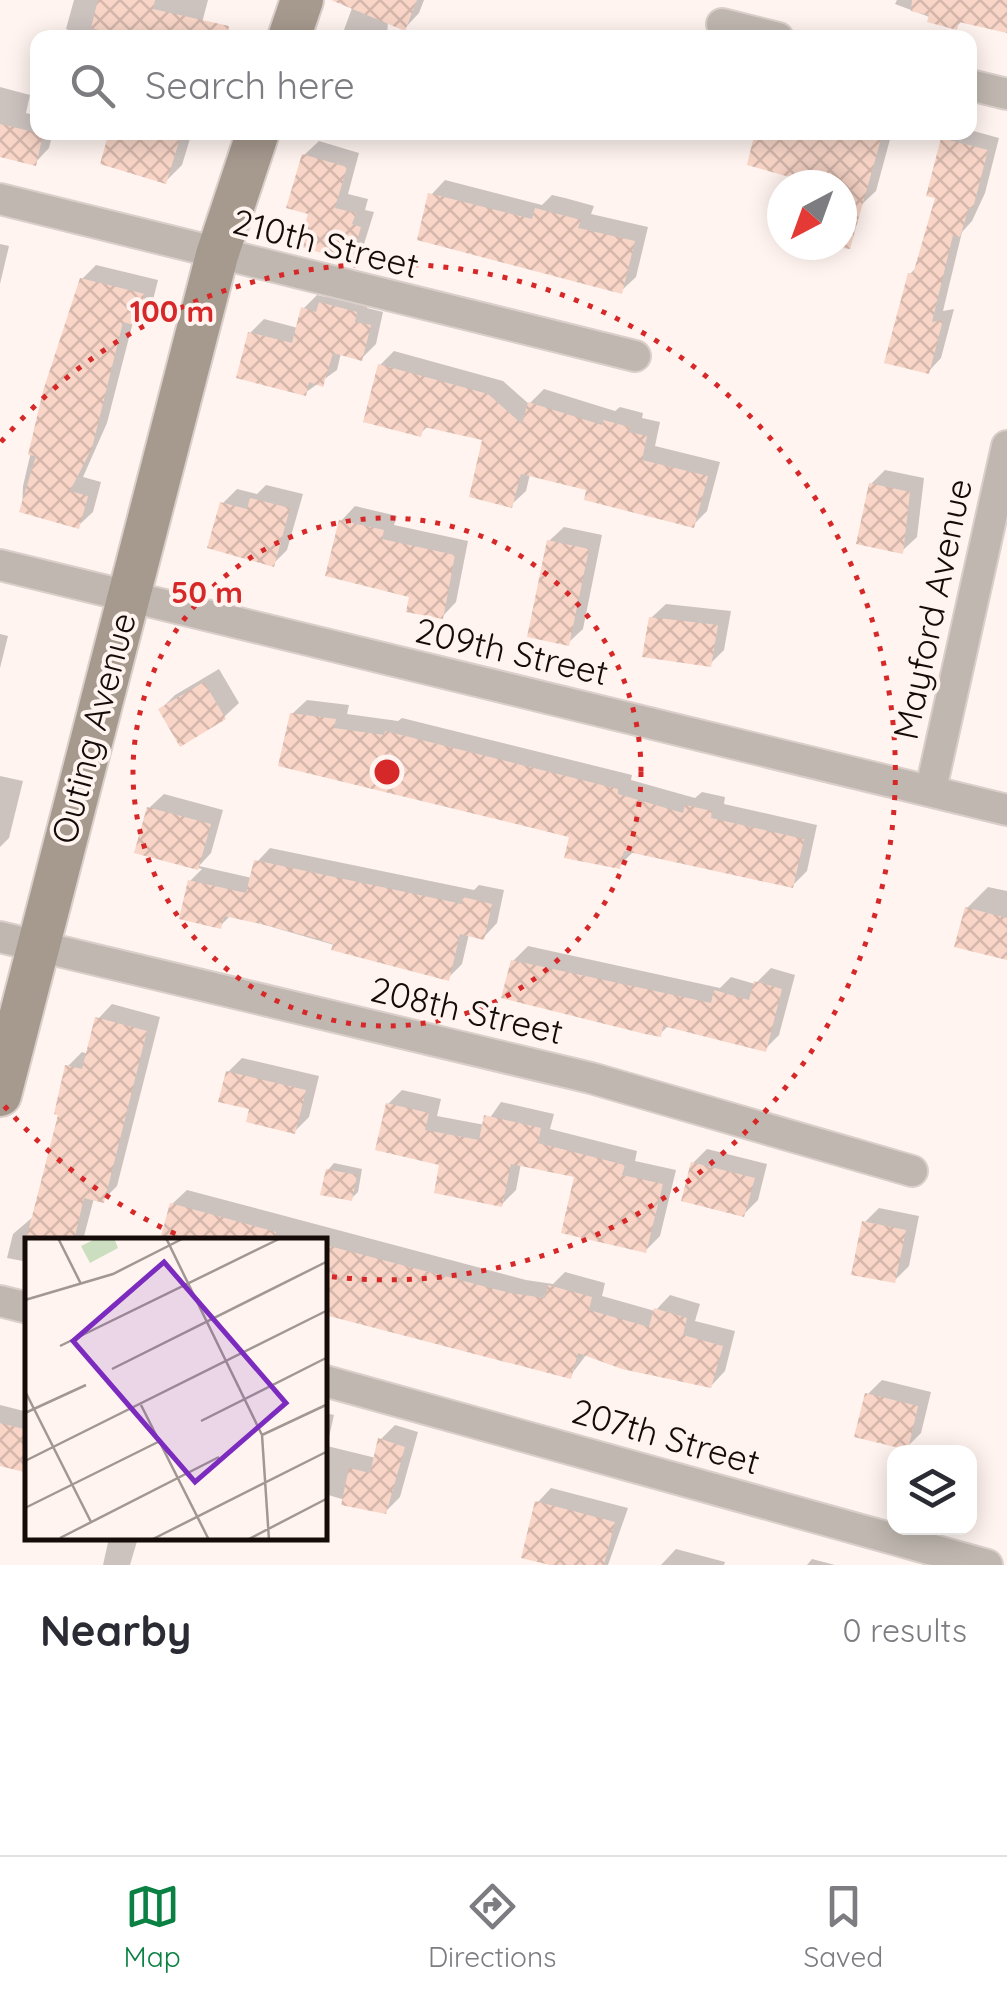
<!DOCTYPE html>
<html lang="en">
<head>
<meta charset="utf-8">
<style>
	body { margin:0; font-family:Quicksand,sans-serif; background:#f2f2f3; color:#2b2b33 }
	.controls { position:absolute; right:30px; bottom:30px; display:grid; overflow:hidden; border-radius:20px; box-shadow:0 5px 25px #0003 }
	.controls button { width:90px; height:90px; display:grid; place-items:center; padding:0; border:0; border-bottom:2px solid #e1e1e2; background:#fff; color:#2b2b33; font:50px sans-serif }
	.compass { position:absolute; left:767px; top:170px; width:90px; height:90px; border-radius:50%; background:#fff; box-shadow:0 5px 25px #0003; rotate:221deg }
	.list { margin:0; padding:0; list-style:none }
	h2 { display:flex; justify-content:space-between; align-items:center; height:130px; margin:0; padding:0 40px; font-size:42px }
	h2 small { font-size:32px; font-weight:400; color:#7c7c81 }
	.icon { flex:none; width:55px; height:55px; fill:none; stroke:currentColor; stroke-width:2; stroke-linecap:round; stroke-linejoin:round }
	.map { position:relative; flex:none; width:1007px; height:1565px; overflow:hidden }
	.search { position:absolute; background:#fff; box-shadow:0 5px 25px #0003; left:30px; right:30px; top:30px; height:110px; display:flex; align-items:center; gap:25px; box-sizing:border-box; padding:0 35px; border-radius:20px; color:#7c7c81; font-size:38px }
	.sheet { height:290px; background:#fff }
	nav { display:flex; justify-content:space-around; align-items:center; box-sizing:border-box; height:140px; border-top:2px solid #e1e1e2; background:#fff; font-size:28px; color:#7c7c81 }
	nav a { display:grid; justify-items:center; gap:5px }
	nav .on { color:#0b8043 }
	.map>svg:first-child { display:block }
</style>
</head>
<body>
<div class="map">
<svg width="1007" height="1565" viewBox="0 0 1007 1565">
	<defs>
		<pattern id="building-cross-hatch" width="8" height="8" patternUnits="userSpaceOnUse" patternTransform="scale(2.5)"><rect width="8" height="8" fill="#f8d5c7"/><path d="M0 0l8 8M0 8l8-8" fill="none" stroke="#d4b6aa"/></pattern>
	</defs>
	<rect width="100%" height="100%" fill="#fff4ef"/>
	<!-- shadow -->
	<g fill="#0003">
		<polygon points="74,0 208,0 198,38 89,38 66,29"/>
		<polygon points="355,0 424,0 419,13 405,28 388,21 387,38 341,38"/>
		<polygon points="897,0 1007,0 1007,29 963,20 956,27 895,4"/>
		<polygon points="0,87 30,95 26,113 38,116 38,132 53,132 49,148 35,163 0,156"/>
		<polygon points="970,130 999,138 985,193 972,221 962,232 943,311 954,309 941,358 929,371 910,274 918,266 938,197 943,140 950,132"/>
		<polygon points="112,132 192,132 182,165 166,181"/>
		<polygon points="758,132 892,132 876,191 861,205 842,200 842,185 821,185"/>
		<polygon points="319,141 359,153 348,194 368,199 365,210 374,212 364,244 350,259 311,212 304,155"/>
		<polygon points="445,180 542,205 552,195 565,198 594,206 591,214 648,227 636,277 621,291 431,195"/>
		<polygon points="0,244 9,246 0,284"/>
		<polygon points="96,265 158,280 151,308 133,322 107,423 83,477 101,482 93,512 78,526 22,510 23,486 45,392 82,279"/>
		<polygon points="335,289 370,298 367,308 383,312 376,344 362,358 341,353 337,370 305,393 250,333 264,319 298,328 303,309 317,295 326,297"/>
		<polygon points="394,351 503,381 529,404 544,389 615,411 620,407 643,413 642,418 660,422 655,446 720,462 707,511 693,525 590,488 530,474 526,491 511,505 485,438 429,425 420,434 380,365"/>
		<polygon points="885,470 924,478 917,537 902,551 871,484"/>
		<polygon points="266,485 303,494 287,550 273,564 223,503 237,489 257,494"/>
		<polygon points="355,506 397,516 394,525 468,541 456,602 442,617 412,595 341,521"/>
		<polygon points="564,527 602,535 583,629 568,643 549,541"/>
		<polygon points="666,604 731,611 724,650 710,664 651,618"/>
		<polygon points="0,634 8,636 0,668"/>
		<polygon points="219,669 239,703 224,717 161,709 175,695"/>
		<polygon points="307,700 349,705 347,714 398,721 402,718 632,775 631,780 695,798 702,792 725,797 724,804 817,825 807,871 792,886 635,850 619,866 572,835 292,714"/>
		<polygon points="0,776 23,781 9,838 0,847"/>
		<polygon points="164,794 223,810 211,853 199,866 252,878 257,862 270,848 474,890 479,885 504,890 497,923 484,937 469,934 462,964 448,978 231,915 220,926 190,881 202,869 138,852 149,808"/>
		<polygon points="988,887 1007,891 1007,958 967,908"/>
		<polygon points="528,946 720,988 731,977 755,984 771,968 795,975 779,1035 765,1049 669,1025 660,1034 513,961"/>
		<polygon points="112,1004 160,1017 117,1186 103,1200 94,1198 83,1240 28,1240 28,1262 7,1258 13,1234 34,1216 61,1113 67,1067 82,1052 88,1054 98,1019"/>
		<polygon points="242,1058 319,1076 309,1117 294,1132 252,1107 228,1072"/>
		<polygon points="402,1090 441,1099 437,1116 485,1125 501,1102 554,1114 550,1129 637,1151 635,1161 676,1170 660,1236 646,1250 577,1175 521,1163 516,1190 502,1204 442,1163 388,1104"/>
		<polygon points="707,1149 767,1164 758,1200 744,1214 693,1163"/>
		<polygon points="334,1163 362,1169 358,1192 351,1199 328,1170"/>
		<polygon points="187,1190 526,1280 553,1284 565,1272 605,1283 602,1296 655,1311 670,1295 700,1304 695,1321 735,1331 725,1371 711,1386 587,1354 570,1376 325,1313 325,1240 163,1240 172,1204"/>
		<polygon points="879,1208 919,1216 909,1266 894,1281 864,1223"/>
		<polygon points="882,1380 931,1392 921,1433 907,1447 867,1395"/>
		<polygon points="0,1405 28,1412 28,1470 0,1463"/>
		<polygon points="325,1413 334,1415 327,1446 376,1458 381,1439 395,1425 418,1432 400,1497 385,1512 325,1494"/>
		<polygon points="551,1488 628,1508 608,1565 560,1565 537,1503"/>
		<polygon points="109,1538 138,1538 130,1565 103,1565"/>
		<polygon points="676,1549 725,1562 724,1565 661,1565"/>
		<polygon points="812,1559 835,1565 807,1565"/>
	</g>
	<!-- building -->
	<g fill="url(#building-cross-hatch)">
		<polygon points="98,0 155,0 153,9 229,26 227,38 133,38 91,28"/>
		<polygon points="331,0 417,0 405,31"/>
		<polygon points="912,0 1007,0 1007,33 959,22 957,30 927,22 929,15 911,11"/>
		<polygon points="0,124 43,134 36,166 0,157"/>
		<polygon points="109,132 182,132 166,184 100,164"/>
		<polygon points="755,132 883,132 850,249 842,248 842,185 818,185 747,165"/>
		<polygon points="941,138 988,150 973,208 969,207 960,237 953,235 932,322 943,320 929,374 884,363 908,273 913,274 935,198 926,196"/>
		<polygon points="302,154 347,167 335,208 356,213 352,224 361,227 351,262 298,246 308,214 286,208"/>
		<polygon points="428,193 532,219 535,208 550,212 581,220 578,228 635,241 622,294 417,240"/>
		<polygon points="80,278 145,294 137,326 123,322 92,448 70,491 88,496 79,529 19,512 36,456 28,455 43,391"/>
		<polygon points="319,302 357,312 355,322 371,325 362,361 333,353 323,387 309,382 306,396 236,378 248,332 292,343 301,307 316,312"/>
		<polygon points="378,364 488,394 522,424 528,402 602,425 603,420 630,427 629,432 647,436 642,460 708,476 694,528 584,500 586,490 521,474 512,508 469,497 482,440 424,427 421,437 363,422"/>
		<polygon points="869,483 910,492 903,554 856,544"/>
		<polygon points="250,498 290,508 274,567 207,548 220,502 247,509"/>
		<polygon points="339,520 384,530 382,539 455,555 443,619 406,612 409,597 325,576"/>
		<polygon points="547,540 589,549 569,646 527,637"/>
		<polygon points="649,617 718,625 711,667 642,657"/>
		<polygon points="204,682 226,719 180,747 158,709"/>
		<polygon points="290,713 336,719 334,728 384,735 385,731 618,789 618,794 683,813 685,805 712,811 711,818 804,839 793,888 624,851 620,869 564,858 569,837 278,766"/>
		<polygon points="147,807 211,824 198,870 134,853"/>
		<polygon points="254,860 462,904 463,897 492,904 484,940 460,934 449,981 331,950 333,944 315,938 261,924 224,916 221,929 179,919 188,880 246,893"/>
		<polygon points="965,907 1007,918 1007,960 954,947"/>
		<polygon points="511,960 711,1003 714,990 749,1000 754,981 782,989 766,1052 663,1026 661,1037 645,1034 501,998"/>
		<polygon points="95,1017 147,1031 104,1203 84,1198 74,1240 26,1240 58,1115 54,1114 65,1065 82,1069"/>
		<polygon points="226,1071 306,1090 295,1134 246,1122 249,1109 218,1102"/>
		<polygon points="386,1103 429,1113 425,1130 479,1140 484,1115 541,1128 538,1143 625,1165 622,1175 663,1184 646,1253 561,1233 574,1177 511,1164 502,1207 434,1193 439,1165 375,1150"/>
		<polygon points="691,1162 755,1178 744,1217 681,1201"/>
		<polygon points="326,1169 357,1175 352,1201 320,1195"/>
		<polygon points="170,1203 276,1232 275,1240 160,1240"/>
		<polygon points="862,1221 906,1230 895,1283 851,1275"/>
		<polygon points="325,1245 510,1293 545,1298 548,1285 592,1297 589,1310 649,1327 654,1308 687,1318 683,1335 723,1346 711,1388 622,1369 578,1353 571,1379 325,1315"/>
		<polygon points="865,1393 918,1406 908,1450 854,1437"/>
		<polygon points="0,1423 28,1430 28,1473 0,1466"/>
		<polygon points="378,1438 405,1447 386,1514 341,1505 349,1468 370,1473"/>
		<polygon points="535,1501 615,1522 604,1565 550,1565 521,1558"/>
	</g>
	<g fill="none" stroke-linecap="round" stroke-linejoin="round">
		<!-- street casing -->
		<g stroke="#dacfca" stroke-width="34">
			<g id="street">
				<polyline points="722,24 778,38"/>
				<polyline points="970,85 1007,94"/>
				<polyline points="0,199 635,356"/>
				<polyline points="0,565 1007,810"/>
				<polyline points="931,789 1007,446"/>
				<polyline points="0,937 591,1078 912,1171"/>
				<polyline points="0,1301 28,1308"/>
				<polyline points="325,1381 987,1565"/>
			</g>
		</g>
		<!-- secondary casing -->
		<g stroke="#dacfca" stroke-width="46">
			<g id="secondary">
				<polyline points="289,38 302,0"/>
				<polyline points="0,1095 217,255 258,132"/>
			</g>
		</g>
		<!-- street -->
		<use href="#street" stroke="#c0b8b0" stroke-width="30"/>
		<!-- secondary -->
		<use href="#secondary" stroke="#a6998e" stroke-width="42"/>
	</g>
	<!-- distance rings -->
	<g fill="none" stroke="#d62828" stroke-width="5" stroke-dasharray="5 10">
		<circle cx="387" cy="772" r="254"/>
		<path d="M189 1240A508 508 0 0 1 1 1102M1 442A508 508 0 1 1 325 1276"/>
	</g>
	<g text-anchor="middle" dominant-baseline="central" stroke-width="8" stroke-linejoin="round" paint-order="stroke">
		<!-- street labels -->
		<g font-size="35" fill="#150c09" stroke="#fff4ef">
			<text transform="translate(326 243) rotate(14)">210th Street</text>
			<text transform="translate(932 609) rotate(-78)">Mayford Avenue</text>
			<text transform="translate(512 651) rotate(13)">209th Street</text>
			<text transform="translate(93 728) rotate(-75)">Outing Avenue</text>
			<text transform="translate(467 1010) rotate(13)">208th Street</text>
			<text transform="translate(666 1436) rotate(16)">207th Street</text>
		</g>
	</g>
	<!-- overview -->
	<g transform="translate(25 1238)">
		<rect width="302" height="302" fill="#fff4ef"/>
		<path d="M 72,0 L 89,0 L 93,10 L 65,25 L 56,8 Z" fill="#cbdfc0"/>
		<path fill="none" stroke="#a19793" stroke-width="2.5" d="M 33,0 L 56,46M 141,0 L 237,197 L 244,302M 0,62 L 88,36 L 159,0M 35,108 L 256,0M 87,131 L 303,23M 0,153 L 66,284M 116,167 L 184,302M 0,175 L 61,147M 176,183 L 303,119M 237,197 L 303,166M 0,223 L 303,72M 0,270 L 135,203M 35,300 L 194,219M 126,302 L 303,213M 222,302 L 303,260"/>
		<path fill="#7b2cbf" fill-opacity="0.15" stroke="#7b2cbf" stroke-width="5" d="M 139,24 L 261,165 L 170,244 L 48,103 Z"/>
		<rect width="302" height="302" fill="none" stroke="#150c09" stroke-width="5"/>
	</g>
	<circle cx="387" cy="772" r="15" fill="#d62828" stroke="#fff4ef" stroke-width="5"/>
	<g font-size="30" text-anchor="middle" font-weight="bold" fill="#d62828" stroke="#fff4ef" stroke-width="8" stroke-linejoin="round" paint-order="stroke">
		<text x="172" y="322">100 m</text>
		<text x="207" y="603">50 m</text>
	</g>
</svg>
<div class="controls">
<button><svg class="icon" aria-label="layers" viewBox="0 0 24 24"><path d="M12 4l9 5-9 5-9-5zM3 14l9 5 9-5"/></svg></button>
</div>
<svg class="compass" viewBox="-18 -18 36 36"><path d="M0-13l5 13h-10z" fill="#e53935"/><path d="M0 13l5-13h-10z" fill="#7c7c81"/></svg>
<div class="search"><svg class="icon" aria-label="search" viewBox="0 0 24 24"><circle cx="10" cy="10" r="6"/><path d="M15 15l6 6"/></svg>Search here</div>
</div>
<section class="sheet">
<h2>Nearby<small>0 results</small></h2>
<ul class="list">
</ul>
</section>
<nav>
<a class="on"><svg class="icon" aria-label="map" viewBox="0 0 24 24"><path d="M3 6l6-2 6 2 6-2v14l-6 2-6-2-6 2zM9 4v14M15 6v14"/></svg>Map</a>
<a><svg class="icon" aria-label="directions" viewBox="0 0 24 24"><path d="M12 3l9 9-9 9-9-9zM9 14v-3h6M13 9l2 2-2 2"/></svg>Directions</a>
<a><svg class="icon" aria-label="saved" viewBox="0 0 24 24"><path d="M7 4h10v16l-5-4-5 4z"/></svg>Saved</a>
</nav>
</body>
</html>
